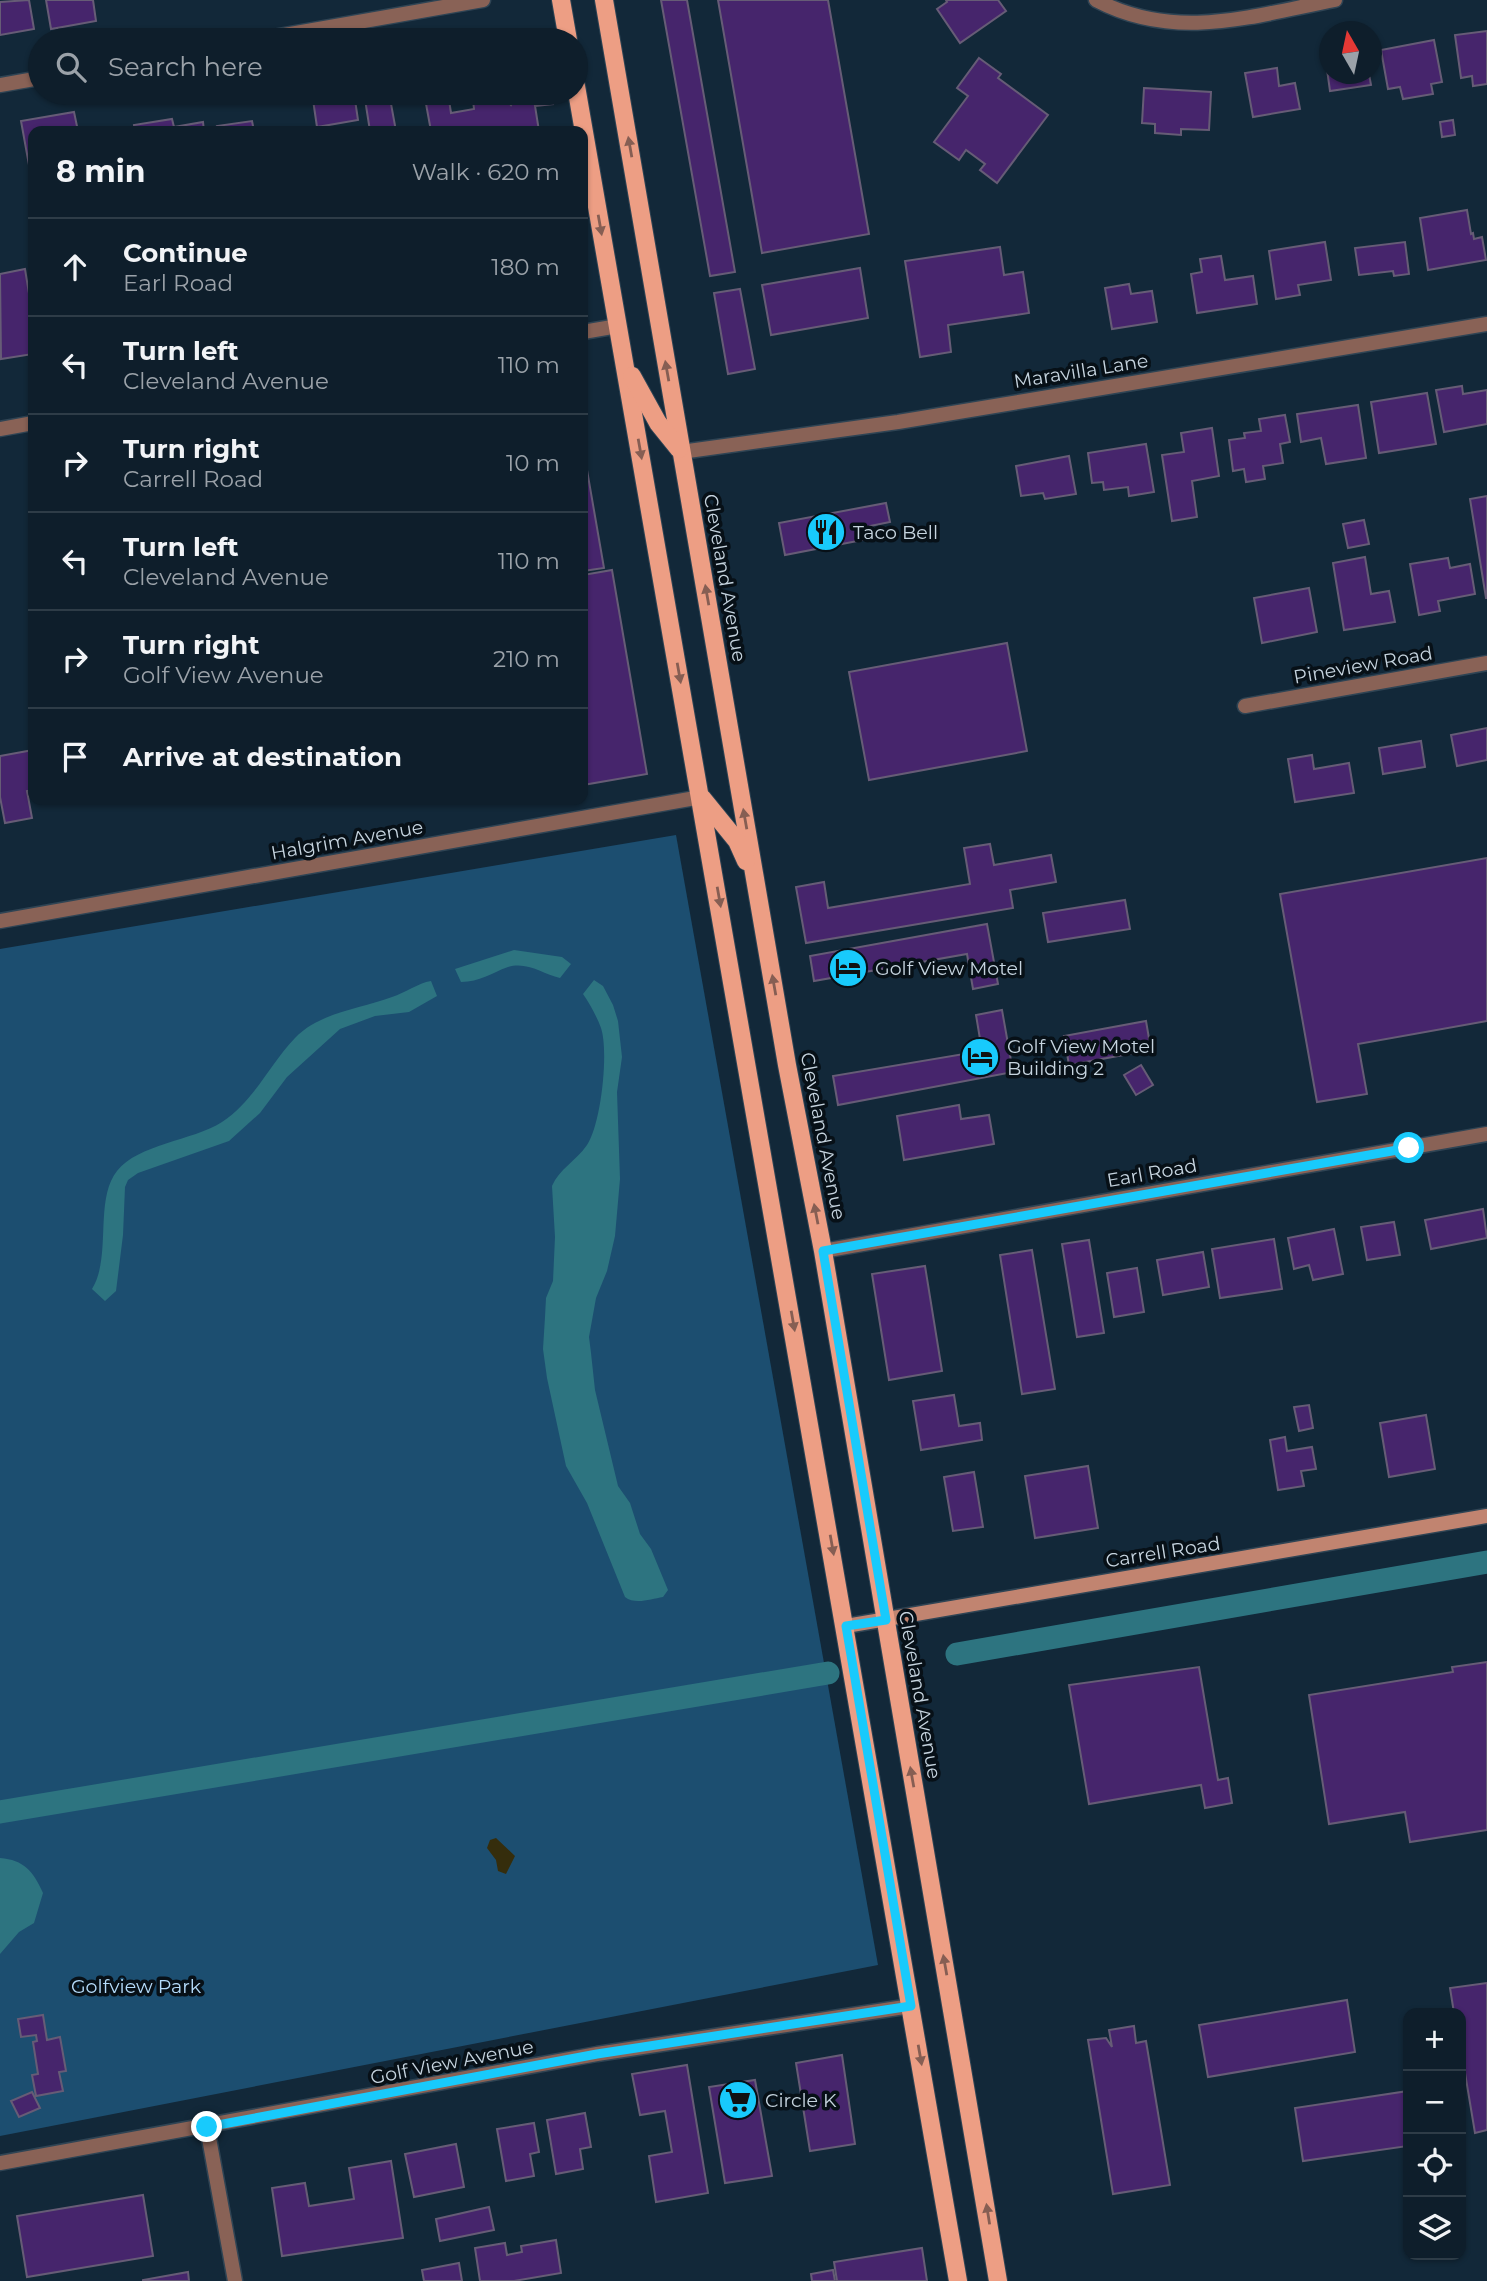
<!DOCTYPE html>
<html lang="en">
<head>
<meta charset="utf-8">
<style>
	body { margin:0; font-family:Montserrat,sans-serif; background:#1c2b37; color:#f1f3f6 }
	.controls { position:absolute; right:21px; bottom:21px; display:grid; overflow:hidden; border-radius:14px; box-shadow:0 2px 5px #0004 }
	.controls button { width:63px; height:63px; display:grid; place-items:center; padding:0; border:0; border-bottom:2px solid #2e3c47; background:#0e1e2b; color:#f1f3f6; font:35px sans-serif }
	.compass { position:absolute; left:1319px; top:21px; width:63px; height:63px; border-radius:50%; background:#0e1e2b; box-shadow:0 2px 5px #0004; rotate:351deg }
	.stop { position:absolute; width:21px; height:21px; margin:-16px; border:5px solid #18cafc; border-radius:50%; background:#fff }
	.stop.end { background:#18cafc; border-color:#fff; box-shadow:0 2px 7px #0008 }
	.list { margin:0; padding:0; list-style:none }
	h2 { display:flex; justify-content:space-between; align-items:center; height:91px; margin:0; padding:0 28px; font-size:30px }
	h2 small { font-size:23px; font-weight:400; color:#9ba2a9 }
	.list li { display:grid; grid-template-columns:46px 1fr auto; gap:21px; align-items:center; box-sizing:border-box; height:98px; padding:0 28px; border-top:2px solid #2e3c47 }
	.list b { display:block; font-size:26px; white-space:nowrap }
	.list p { margin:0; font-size:23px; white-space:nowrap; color:#9ba2a9 }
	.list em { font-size:23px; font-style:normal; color:#9ba2a9 }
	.icon { flex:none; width:38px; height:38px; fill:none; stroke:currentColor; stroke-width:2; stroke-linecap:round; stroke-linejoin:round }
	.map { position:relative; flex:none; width:1487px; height:2281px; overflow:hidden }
	.search { position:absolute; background:#0e1e2b; box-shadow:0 2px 5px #0004; left:28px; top:28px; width:560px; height:77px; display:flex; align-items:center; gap:18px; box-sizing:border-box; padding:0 24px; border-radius:38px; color:#9ba2a9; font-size:26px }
	.panel { position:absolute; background:#0e1e2b; box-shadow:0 2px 5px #0004; left:28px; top:126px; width:560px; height:679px; border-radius:14px }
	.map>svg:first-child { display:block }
</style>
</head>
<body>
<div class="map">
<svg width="1487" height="2281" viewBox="0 0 1487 2281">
	<rect width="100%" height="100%" fill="#122839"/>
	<!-- green -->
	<polygon fill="#1c4e70" points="676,835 878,1965 0,2136 0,949"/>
	<!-- sand -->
	<polygon fill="#352d0c" points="496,1838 515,1856 506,1874 498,1871 496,1860 487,1848 490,1840"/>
	<!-- water -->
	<g fill="#2d7480">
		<path d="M 514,950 L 562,957 L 571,964 L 560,978 C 543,974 527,961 508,967 C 491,973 480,982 461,982 L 455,969 Z"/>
		<path d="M 594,980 L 603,986 L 613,1005 L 618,1021 L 622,1057 L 617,1092 L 620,1179 L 615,1236 L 607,1271 L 596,1298 L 589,1337 L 591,1353 L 595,1390 L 618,1486 L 630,1503 L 640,1534 L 651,1549 L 668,1590 L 663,1597 C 651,1599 635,1605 625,1597 L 587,1503 L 566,1466 L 547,1378 L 543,1349 L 545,1317 L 546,1298 L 553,1281 L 555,1237 L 552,1186 C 559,1169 576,1161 587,1145 C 601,1125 609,1052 601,1028 C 597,1017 590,1004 583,994 Z"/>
		<path d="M 431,981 L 437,996 L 409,1012 L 375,1016 L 340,1029 L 287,1077 L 260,1113 L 229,1141 L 138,1173 L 128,1180 L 125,1187 L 123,1235 L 116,1291 L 105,1301 L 92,1289 C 112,1257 94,1200 117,1171 C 138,1144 192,1141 222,1122 C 255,1100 269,1065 295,1038 C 320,1012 360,1009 392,997 C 405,993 418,983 431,981 Z"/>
		<path d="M 0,1858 C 24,1860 33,1871 43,1893 L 34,1923 L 19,1932 L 0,1954 Z"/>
	</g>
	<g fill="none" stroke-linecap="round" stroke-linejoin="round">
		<!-- canal -->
		<g stroke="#2d7480" stroke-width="23">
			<polyline points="957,1654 1487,1562"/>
			<polyline points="0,1812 828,1673"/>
		</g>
	</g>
	<!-- building -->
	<g fill="#46256c" stroke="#665c76" stroke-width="2">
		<polygon points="29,0 34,29 0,35 0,2"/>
		<polygon points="46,0 93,0 96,21 51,29"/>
		<polygon points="661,0 687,0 735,272 710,276"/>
		<polygon points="718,0 828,0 869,234 762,253"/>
		<polygon points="946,0 998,0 1006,11 960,43 937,9 947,2"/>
		<polygon points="1487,31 1487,84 1473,86 1472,76 1461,78 1455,35"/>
		<polygon points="1434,40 1442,82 1431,84 1433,94 1403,99 1400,87 1388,89 1381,50"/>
		<polygon points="979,58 1001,74 998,78 1048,115 997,183 980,170 985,164 966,150 959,160 934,142 968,96 957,88"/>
		<polygon points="1330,61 1330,74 1369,74 1371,85 1330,91 1326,62"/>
		<polygon points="1277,68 1279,86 1295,83 1300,109 1253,117 1245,73"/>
		<polygon points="1144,88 1211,92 1209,130 1181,129 1181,135 1155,133 1155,124 1142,123"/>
		<polygon points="312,93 354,93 358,120 317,127"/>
		<polygon points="364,93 389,93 396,131 370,131"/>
		<polygon points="424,93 448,93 451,113 474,109 473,100 502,95 511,105 519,93 551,93 553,104 535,106 539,131 431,131"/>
		<polygon points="74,112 78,131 33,131 33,164 29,165 21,121"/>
		<polygon points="172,119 174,127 203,122 204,131 135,131 134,125"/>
		<polygon points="1453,120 1455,135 1442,137 1440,122"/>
		<polygon points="252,121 254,131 218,131 217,126"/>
		<polygon points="1467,210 1471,234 1473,233 1474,239 1482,237 1486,260 1428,270 1420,218"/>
		<polygon points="1325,242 1331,280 1298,285 1300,295 1276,299 1269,251"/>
		<polygon points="1405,242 1409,274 1394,276 1393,271 1359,275 1355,248"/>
		<polygon points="1000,247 1004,275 1023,272 1029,313 948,325 951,352 920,357 905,261"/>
		<polygon points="1221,256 1225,280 1253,276 1257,304 1197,313 1191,274 1202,272 1200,259"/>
		<polygon points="860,268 868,318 771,335 762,285"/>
		<polygon points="25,269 33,318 33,354 1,359 0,274"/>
		<polygon points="1129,284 1131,294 1152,291 1157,322 1112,329 1105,288"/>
		<polygon points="740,289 755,369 728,374 714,293"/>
		<polygon points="1462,386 1463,394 1487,390 1487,424 1444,432 1436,390"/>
		<polygon points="1427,393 1436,444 1379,453 1371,402"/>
		<polygon points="1358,405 1366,458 1326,464 1321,438 1301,442 1297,414"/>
		<polygon points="1285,415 1290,442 1280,444 1283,463 1263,466 1265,479 1246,482 1244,469 1233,471 1229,440 1245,438 1244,433 1261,431 1259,419"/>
		<polygon points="1212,428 1219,476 1192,481 1197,517 1172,521 1162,455 1184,452 1181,433"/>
		<polygon points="1146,444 1154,492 1129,496 1128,487 1104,490 1103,482 1092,483 1088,453"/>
		<polygon points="583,447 604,568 583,571"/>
		<polygon points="1069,456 1076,494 1045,499 1043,493 1021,496 1016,466"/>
		<polygon points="1487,496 1487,598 1486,598 1470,499"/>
		<polygon points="886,503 890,522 870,526 873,538 785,555 779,523"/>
		<polygon points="1364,520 1369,544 1348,548 1343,524"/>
		<polygon points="1365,557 1371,594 1389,591 1395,622 1344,630 1333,563"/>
		<polygon points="1448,558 1450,568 1470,564 1475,594 1438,601 1440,611 1419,615 1410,564"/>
		<polygon points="612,570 647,774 583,785 583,575"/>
		<polygon points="1309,588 1317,632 1262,643 1254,598"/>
		<polygon points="1007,643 1027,751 869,780 849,672"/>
		<polygon points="1487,728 1487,760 1457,766 1451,735"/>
		<polygon points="1421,741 1425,767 1383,774 1379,748"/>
		<polygon points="33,750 33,790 27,791 32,818 5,823 0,797 0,756"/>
		<polygon points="1312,755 1314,769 1349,763 1354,793 1295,802 1288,759"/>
		<polygon points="990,844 994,865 1051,855 1056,882 1010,890 1013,908 806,943 796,887 824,882 828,908 970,884 964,848"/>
		<polygon points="1487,858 1487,1021 1358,1044 1367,1094 1317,1102 1280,894"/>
		<polygon points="1125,900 1130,929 1048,942 1043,913"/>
		<polygon points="987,924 998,984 973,989 967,954 814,981 810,956"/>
		<polygon points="1002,1010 1013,1072 838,1105 833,1076 982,1051 976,1015"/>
		<polygon points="1146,1021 1151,1050 1069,1065 1064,1036"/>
		<polygon points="1141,1065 1153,1085 1136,1095 1124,1075"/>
		<polygon points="959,1105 961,1119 989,1115 994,1144 904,1160 897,1116"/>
		<polygon points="1483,1209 1487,1238 1431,1249 1425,1220"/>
		<polygon points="1394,1222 1400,1255 1367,1260 1361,1227"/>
		<polygon points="1334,1229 1343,1274 1313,1280 1309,1265 1294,1269 1288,1238"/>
		<polygon points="1274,1239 1282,1289 1220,1298 1212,1249"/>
		<polygon points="1089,1240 1104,1333 1077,1337 1062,1244"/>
		<polygon points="1032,1250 1055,1389 1022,1394 1000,1255"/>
		<polygon points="1203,1252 1209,1287 1163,1295 1157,1260"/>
		<polygon points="925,1266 942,1371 889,1380 872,1274"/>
		<polygon points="1137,1268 1144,1312 1114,1317 1107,1273"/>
		<polygon points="954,1395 959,1426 980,1423 982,1440 921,1450 913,1401"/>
		<polygon points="1309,1405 1313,1428 1299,1431 1294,1407"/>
		<polygon points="1426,1415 1435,1469 1389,1477 1380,1423"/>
		<polygon points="1285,1437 1287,1451 1312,1447 1316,1469 1301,1471 1304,1486 1278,1490 1270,1440"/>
		<polygon points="1088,1466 1098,1528 1035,1538 1025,1476"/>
		<polygon points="974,1472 983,1527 953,1531 944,1477"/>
		<polygon points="1487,1662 1487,1830 1410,1842 1405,1812 1329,1824 1309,1695 1453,1672 1452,1667"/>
		<polygon points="1199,1667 1218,1780 1228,1778 1232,1803 1205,1808 1201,1785 1089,1804 1069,1685"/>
		<polygon points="1487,1983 1487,2130 1475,2133 1461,2049 1461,2013 1454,2013 1450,1988"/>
		<polygon points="1347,2000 1355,2052 1208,2077 1199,2025"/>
		<polygon points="43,2015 47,2040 60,2037 66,2071 59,2072 63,2091 36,2096 32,2075 38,2074 33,2042 37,2041 36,2035 21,2037 18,2019"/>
		<polygon points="1134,2026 1136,2043 1146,2041 1170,2185 1113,2194 1088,2040 1106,2038 1112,2047 1109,2030"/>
		<polygon points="842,2055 855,2144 810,2151 796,2063"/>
		<polygon points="687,2065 708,2193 656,2202 649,2156 672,2152 665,2111 640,2115 632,2074"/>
		<polygon points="755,2080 772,2176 725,2183 709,2087"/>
		<polygon points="1408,2091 1408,2146 1303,2161 1295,2108"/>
		<polygon points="32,2092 40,2108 19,2117 11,2101"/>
		<polygon points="585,2113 591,2147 580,2149 583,2169 556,2174 547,2120"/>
		<polygon points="534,2123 539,2152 530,2154 534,2176 506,2181 497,2129"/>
		<polygon points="456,2144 464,2187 414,2197 405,2154"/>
		<polygon points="391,2161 403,2238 282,2256 272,2188 305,2183 309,2206 354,2199 349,2168"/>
		<polygon points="143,2195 153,2256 27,2277 17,2216"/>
		<polygon points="489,2207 494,2230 440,2241 436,2219"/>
		<polygon points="556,2240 561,2273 514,2281 480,2281 475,2248 505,2243 507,2255 522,2252 521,2246"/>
		<polygon points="922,2248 927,2281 837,2281 834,2262"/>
		<polygon points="459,2263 462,2281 424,2281 422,2270"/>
		<polygon points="833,2270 835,2281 812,2281 811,2274"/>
		<polygon points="188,2272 189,2281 143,2281 143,2280"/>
	</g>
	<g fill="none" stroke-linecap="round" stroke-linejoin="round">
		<!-- street casing -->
		<g stroke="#2f4454" stroke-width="17">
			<g id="street">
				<path d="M 1096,0 C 1176,42 1252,16 1335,0"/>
				<polyline points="256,40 483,0"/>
				<polyline points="0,85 40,78"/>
				<polyline points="583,332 618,326"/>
				<polyline points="0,429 33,423"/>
				<polyline points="681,452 898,422 1487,324"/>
				<polyline points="1245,706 1487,663"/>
				<polyline points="0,921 701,797"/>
				<polyline points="823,1251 1487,1134"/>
				<polyline points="207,2127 235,2281"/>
				<polyline points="0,2163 597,2054 911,2006"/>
			</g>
		</g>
		<!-- secondary casing -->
		<g stroke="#2f4454" stroke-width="17">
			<polyline id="secondary" points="846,1626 1487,1516"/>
		</g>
		<!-- primary casing -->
		<g stroke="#2f4454" stroke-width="20">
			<g id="primary">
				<polyline points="561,0 568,40"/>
				<polyline points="604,0 787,1065 823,1251 998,2281"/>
				<polyline points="576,86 958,2281"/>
				<polyline points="632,376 658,423 679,449"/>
				<polyline points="702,798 737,841 746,861"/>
			</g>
		</g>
		<!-- street -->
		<use href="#street" stroke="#896256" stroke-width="14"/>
		<!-- secondary -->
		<use href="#secondary" stroke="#c18470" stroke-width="14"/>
		<!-- primary -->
		<use href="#primary" stroke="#ed9e84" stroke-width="18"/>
	</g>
	<!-- one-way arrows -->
	<defs><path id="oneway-solid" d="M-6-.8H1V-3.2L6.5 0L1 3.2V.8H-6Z" transform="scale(1.75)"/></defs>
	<g fill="#865e53">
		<use href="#oneway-solid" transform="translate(630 147) rotate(-100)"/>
		<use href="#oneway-solid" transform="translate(600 225) rotate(80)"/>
		<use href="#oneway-solid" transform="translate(667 371) rotate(-100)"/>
		<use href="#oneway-solid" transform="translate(640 449) rotate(80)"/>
		<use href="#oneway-solid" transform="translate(707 595) rotate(-100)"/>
		<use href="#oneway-solid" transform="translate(679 673) rotate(80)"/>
		<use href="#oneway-solid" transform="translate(745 819) rotate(-100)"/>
		<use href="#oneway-solid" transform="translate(719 897) rotate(80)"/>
		<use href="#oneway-solid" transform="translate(774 985) rotate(-100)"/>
		<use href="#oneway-solid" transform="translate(816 1214) rotate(-101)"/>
		<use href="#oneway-solid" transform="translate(793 1321) rotate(80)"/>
		<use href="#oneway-solid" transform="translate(832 1545) rotate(80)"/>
		<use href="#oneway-solid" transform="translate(912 1777) rotate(-100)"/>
		<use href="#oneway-solid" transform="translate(945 1965) rotate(-100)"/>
		<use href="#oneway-solid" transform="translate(920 2055) rotate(80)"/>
		<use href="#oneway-solid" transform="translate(988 2214) rotate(-99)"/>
	</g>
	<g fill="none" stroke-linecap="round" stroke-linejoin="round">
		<!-- route -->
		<polyline stroke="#18cafc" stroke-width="9" points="207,2127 597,2054 911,2006 846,1626 886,1620 823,1251 1409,1148"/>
	</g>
	<!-- icons -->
	<defs>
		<g id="restaurant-disc" transform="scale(2.0125)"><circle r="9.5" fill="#18cafc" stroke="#071017"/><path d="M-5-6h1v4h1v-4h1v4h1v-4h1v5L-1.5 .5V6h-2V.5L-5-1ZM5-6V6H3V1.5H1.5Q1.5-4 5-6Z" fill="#111"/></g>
		<g id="hotel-disc" transform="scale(2.0125)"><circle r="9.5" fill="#18cafc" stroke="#071017"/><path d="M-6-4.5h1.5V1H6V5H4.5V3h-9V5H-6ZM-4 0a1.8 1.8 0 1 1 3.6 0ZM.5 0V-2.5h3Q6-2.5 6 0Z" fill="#111"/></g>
		<g id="supermarket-disc" transform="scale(2.0125)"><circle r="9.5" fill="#18cafc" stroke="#071017"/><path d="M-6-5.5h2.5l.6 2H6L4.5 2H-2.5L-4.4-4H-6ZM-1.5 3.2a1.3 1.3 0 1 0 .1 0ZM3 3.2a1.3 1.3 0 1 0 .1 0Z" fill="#111"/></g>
	</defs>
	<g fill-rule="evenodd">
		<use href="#restaurant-disc" x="826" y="532"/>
		<use href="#hotel-disc" x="848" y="968"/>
		<use href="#hotel-disc" x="980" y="1057"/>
		<use href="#supermarket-disc" x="738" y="2100"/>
	</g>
	<g text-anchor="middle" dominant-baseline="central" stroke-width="7" stroke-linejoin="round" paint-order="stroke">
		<!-- street labels -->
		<g font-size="19" fill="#c6d4df" stroke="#071017">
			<text transform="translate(1081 371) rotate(-9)">Maravilla Lane</text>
			<text transform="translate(725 578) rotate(80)">Cleveland Avenue</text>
			<text transform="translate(1363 665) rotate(-10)">Pineview Road</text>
			<text transform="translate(347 840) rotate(-10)">Halgrim Avenue</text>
			<text transform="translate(823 1136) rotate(79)">Cleveland Avenue</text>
			<text transform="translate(1152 1173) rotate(-10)">Earl Road</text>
			<text transform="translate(1163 1552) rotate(-9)">Carrell Road</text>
			<text transform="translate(920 1695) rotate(80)">Cleveland Avenue</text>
			<text transform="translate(452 2062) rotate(-11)">Golf View Avenue</text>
		</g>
		<!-- poi labels -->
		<g font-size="19" fill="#c6d4df" stroke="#071017" text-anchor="start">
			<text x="853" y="532">Taco Bell</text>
			<text x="875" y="968">Golf View Motel</text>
			<text x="1007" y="1046">Golf View Motel<tspan x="1007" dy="22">Building 2</tspan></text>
			<text x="765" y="2100">Circle K</text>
		</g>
		<!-- park labels -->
		<g font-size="19" fill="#b5dcfb" stroke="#071017">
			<text x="136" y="1986">Golfview Park</text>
		</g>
	</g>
</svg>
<div class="controls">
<button>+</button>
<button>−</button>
<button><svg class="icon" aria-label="locate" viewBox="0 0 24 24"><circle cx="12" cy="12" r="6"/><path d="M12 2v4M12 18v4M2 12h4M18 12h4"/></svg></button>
<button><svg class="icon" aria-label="layers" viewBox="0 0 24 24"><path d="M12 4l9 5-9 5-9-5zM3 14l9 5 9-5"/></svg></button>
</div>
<svg class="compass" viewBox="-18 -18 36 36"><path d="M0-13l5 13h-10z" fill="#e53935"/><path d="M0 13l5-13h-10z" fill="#9ba2a9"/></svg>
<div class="stop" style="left:1409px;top:1148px"></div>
<div class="stop end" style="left:207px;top:2127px"></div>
<div class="search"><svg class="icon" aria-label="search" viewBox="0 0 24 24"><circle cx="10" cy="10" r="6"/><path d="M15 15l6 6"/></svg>Search here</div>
<section class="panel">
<h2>8 min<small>Walk · 620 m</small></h2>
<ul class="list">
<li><svg class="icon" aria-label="ahead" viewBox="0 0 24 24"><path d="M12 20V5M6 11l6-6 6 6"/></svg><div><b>Continue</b><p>Earl Road</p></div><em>180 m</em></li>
<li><svg class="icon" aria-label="left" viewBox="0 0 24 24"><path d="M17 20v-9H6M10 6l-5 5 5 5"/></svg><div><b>Turn left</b><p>Cleveland Avenue</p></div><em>110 m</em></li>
<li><svg class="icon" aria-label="right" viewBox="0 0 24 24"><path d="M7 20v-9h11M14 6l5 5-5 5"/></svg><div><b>Turn right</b><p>Carrell Road</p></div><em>10 m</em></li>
<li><svg class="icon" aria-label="left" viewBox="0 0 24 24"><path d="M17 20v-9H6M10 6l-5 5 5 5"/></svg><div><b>Turn left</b><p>Cleveland Avenue</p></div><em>110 m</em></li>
<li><svg class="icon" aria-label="right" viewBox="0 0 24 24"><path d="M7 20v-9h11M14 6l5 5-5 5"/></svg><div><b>Turn right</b><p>Golf View Avenue</p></div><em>210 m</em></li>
<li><svg class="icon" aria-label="arrive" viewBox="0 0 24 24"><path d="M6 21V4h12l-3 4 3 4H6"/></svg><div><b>Arrive at destination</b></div></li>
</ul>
</section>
</div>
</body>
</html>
